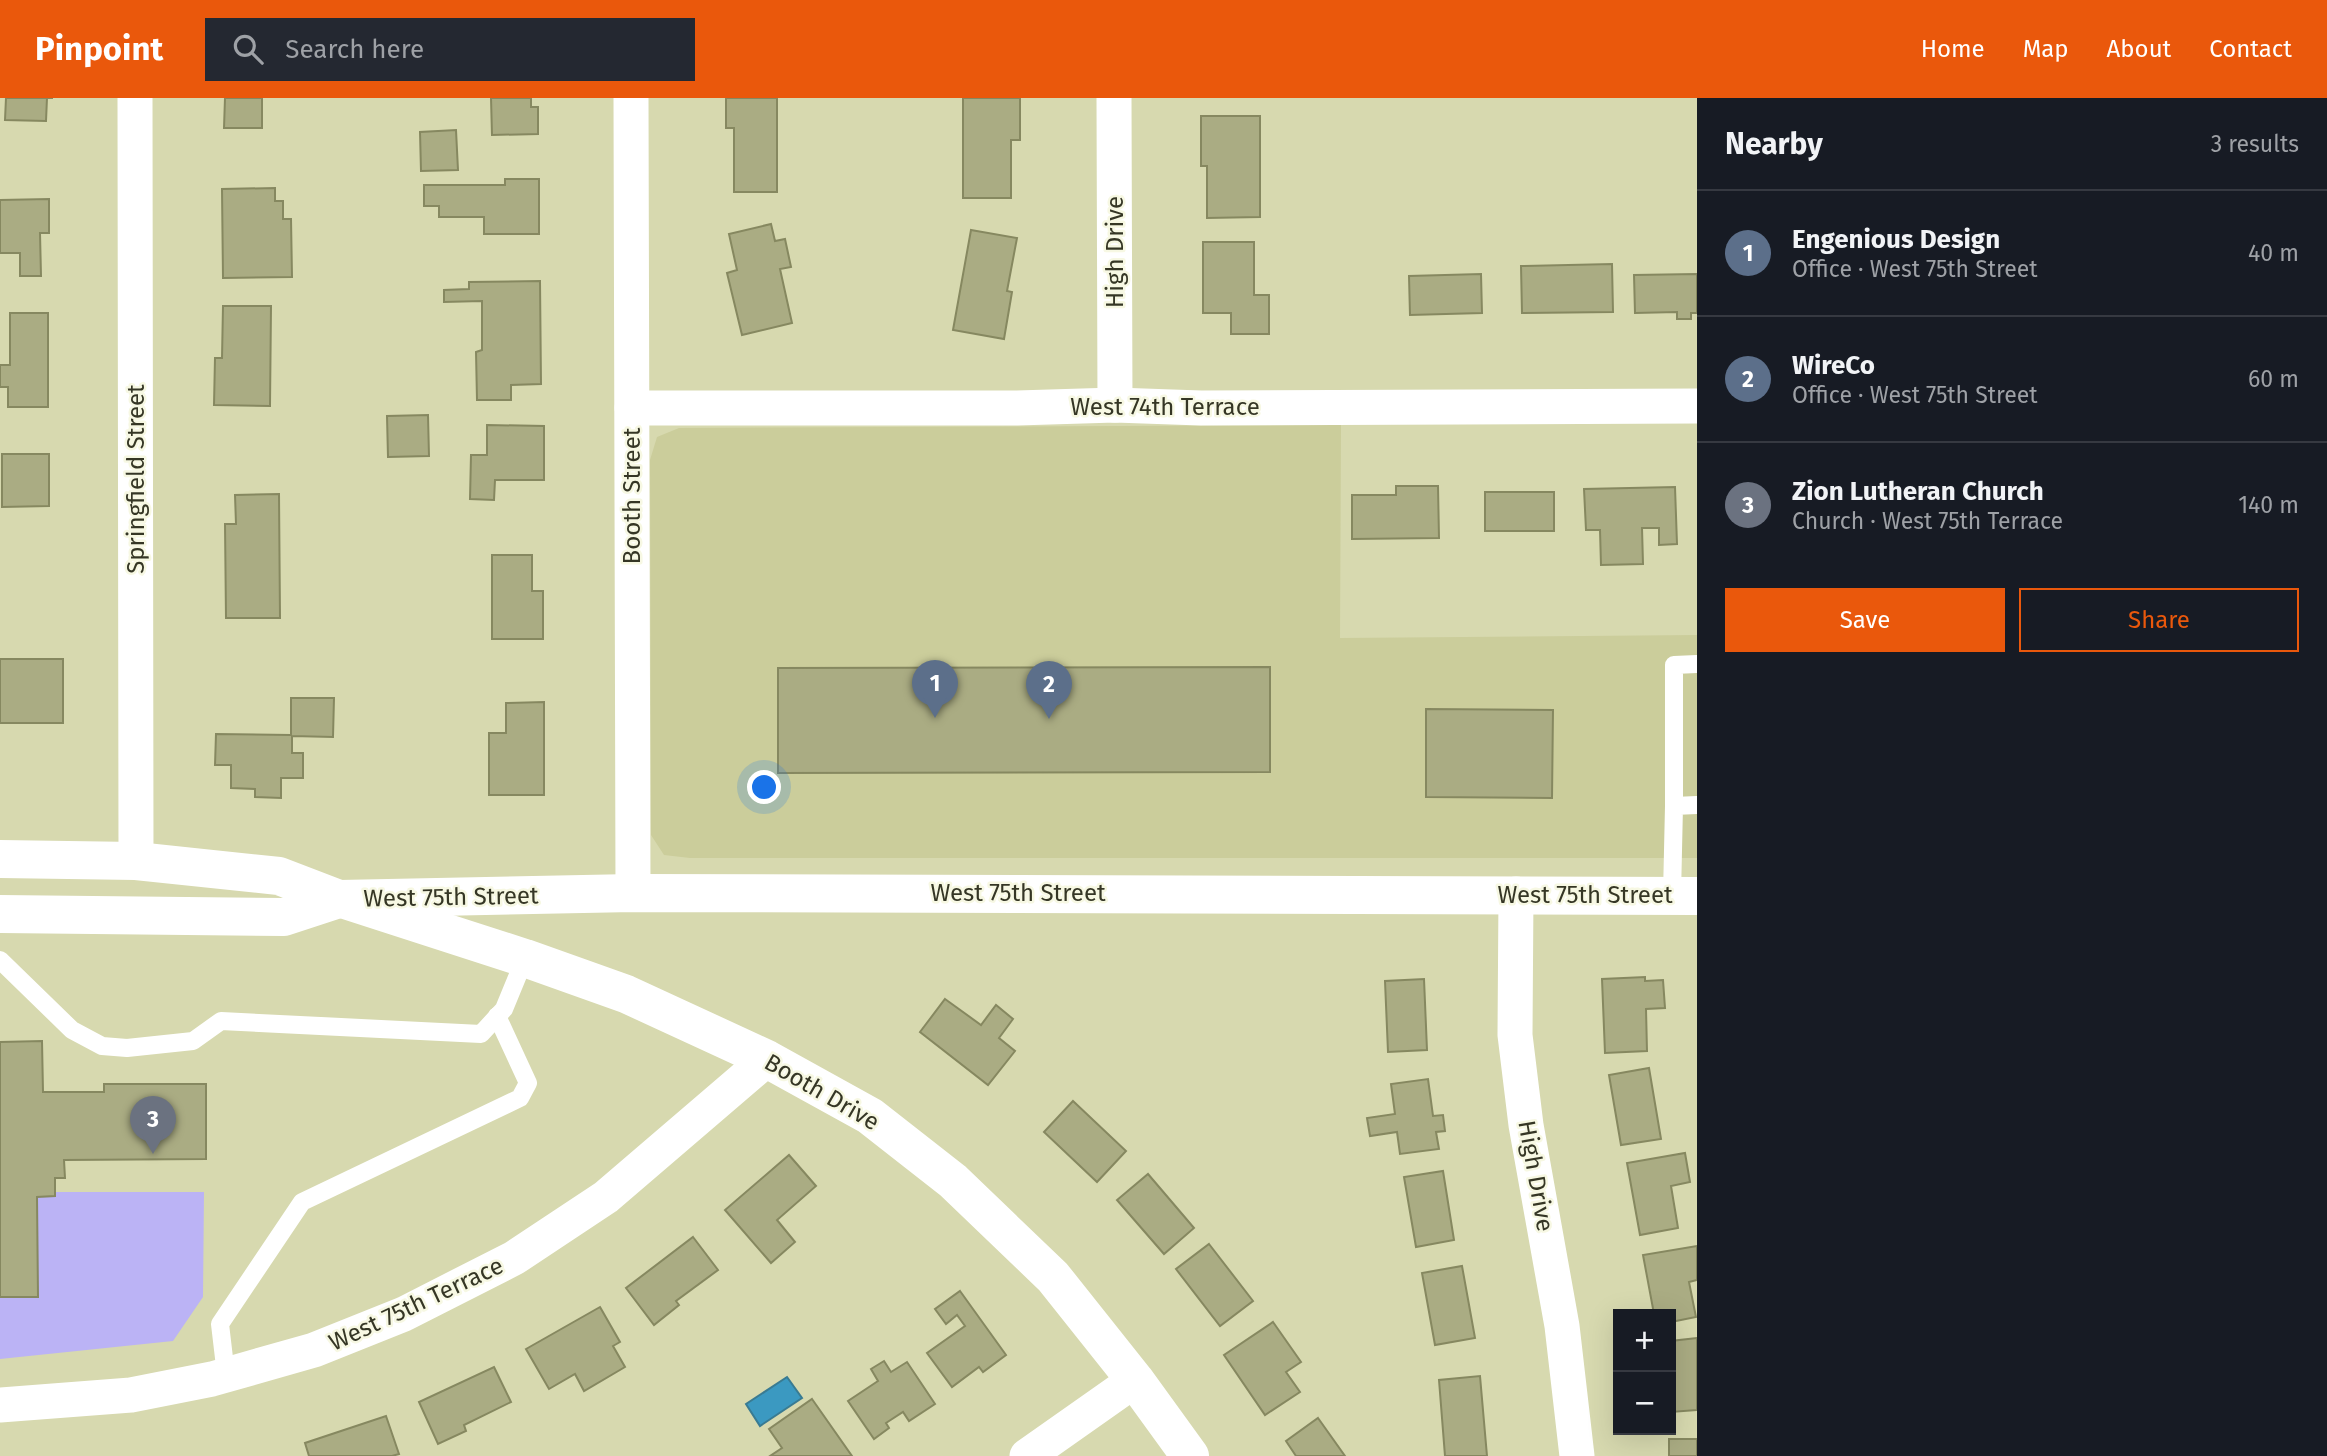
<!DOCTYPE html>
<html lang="en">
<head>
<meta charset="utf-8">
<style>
	body { margin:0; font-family:"Fira Sans",sans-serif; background:#242831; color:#f1f3f6 }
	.controls { position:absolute; right:21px; bottom:21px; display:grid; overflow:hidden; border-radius:0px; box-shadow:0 7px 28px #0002 }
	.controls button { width:63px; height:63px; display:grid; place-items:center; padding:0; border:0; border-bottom:2px solid #363941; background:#171b24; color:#f1f3f6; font:35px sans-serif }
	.you { position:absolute; left:765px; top:690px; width:24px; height:24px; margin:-18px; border:5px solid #fff; border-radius:50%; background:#1a73e8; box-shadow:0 0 0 10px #1a73e833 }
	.badge { display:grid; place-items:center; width:46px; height:46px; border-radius:50%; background:#ea580c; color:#fff; font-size:23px; font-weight:700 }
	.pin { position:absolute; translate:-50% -58px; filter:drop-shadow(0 2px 4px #0008) }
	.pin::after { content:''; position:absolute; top:37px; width:24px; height:21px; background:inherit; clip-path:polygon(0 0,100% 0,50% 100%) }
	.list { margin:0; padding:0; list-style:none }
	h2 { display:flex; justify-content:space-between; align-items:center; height:91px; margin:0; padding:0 28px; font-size:30px }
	h2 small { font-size:23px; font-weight:400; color:#9ea1a6 }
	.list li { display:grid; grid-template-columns:46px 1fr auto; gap:21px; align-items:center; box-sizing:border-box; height:126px; padding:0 28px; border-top:2px solid #363941 }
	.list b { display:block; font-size:26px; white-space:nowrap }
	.list p { margin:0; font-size:23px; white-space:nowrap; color:#9ea1a6 }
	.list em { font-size:23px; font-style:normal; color:#9ea1a6 }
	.actions { display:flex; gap:14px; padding:21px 28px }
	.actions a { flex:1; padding:16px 0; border:2px solid #ea580c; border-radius:0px; text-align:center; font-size:24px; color:#ea580c }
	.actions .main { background:#ea580c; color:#fff }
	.icon { flex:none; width:38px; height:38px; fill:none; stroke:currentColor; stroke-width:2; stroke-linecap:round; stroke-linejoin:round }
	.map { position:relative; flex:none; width:1697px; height:1358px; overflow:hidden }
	header { display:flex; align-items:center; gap:42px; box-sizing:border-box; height:98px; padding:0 35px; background:#ea580c; color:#fff }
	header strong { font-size:33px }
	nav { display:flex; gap:38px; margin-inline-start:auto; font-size:24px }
	.search { width:490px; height:63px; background:#242831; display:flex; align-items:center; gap:18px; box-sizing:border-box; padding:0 24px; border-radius:0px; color:#9ea1a6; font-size:26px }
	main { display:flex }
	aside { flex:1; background:#171b24 }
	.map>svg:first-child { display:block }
</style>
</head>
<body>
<header>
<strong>Pinpoint</strong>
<div class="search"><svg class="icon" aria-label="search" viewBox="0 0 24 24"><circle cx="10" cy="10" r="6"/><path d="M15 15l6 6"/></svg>Search here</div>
<nav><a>Home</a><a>Map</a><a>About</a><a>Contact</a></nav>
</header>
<main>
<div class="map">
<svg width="1697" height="1358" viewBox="0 0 1697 1358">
	<rect width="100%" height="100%" fill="#d7d9af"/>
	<!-- built -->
	<polygon fill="#cbcd9b" points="1341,327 1340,540 1697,537 1697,760 690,760 664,757 651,737 650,362 657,339 679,330"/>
	<!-- green -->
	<polygon fill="#bbb3f5" points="55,1094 204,1094 203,1199 173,1243 0,1261 0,1199 37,1198 37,1099 55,1098"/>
	<!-- water -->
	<polygon fill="#3b99c1" stroke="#397b92" stroke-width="2" points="787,1279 802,1300 760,1328 746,1306"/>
	<!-- building -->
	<g fill="#aaac83" stroke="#868860" stroke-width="2">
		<polygon points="6,0 53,0 47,0 46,23 5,22"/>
		<polygon points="225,0 262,0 262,30 224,30"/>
		<polygon points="491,0 531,0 531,9 538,9 538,36 492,37"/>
		<polygon points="726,0 777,0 777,94 734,94 734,30 726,30"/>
		<polygon points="963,0 1020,0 1020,42 1011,42 1011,100 963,100"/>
		<polygon points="1201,18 1260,18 1260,119 1207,120 1207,68 1201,68"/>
		<polygon points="456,32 458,72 421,73 420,34"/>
		<polygon points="505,81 539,81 539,136 484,136 484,119 439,119 439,108 424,108 424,87 505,87"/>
		<polygon points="275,90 275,103 283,103 283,121 291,121 292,179 223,180 222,91"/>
		<polygon points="49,101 49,135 40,135 41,178 20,178 20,155 0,155 0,102"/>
		<polygon points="771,126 775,143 785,141 791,169 780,171 792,225 742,237 727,175 737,172 729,136"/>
		<polygon points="971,132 1017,140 1007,193 1012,194 1004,241 953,232"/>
		<polygon points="1203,144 1254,144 1254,197 1269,197 1269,236 1231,236 1231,215 1203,215"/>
		<polygon points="1612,166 1613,214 1522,215 1521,168"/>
		<polygon points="1481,176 1482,215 1410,217 1409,178"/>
		<polygon points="1697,176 1697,215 1691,215 1691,221 1677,221 1677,214 1635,215 1634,177"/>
		<polygon points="540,183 541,286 511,287 511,302 477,302 476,254 482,252 482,203 444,204 444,192 469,191 469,184"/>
		<polygon points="223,208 271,208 270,308 214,307 215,260 222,260"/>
		<polygon points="10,215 48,215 48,309 8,309 8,289 0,289 0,267 10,267"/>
		<polygon points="428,317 429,358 388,359 387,318"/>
		<polygon points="487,327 544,328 544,382 495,382 494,402 470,401 471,357 487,357"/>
		<polygon points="2,356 49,356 49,408 2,409"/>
		<polygon points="1396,388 1438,388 1439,440 1352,441 1352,397 1396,397"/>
		<polygon points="1675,389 1677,446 1659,447 1659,430 1642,430 1643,466 1601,467 1600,432 1586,432 1584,391"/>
		<rect x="1485" y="394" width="69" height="39"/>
		<polygon points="279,396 280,520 226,520 225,426 236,426 235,397"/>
		<polygon points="492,457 532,457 532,493 543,493 543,541 492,541"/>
		<rect x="0" y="561" width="63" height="64"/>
		<polygon points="1270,569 1270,674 778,675 778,570"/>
		<polygon points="291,600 334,600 333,639 292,638 292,655 303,655 303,680 281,680 281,700 255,699 255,691 231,690 231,667 215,667 216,636 291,637"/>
		<polygon points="544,604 544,697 489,697 489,635 506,635 506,605"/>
		<polygon points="1426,611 1553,612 1552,700 1426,699"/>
		<polygon points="1645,879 1645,883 1663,882 1665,910 1646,911 1647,953 1605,955 1602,881"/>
		<polygon points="1424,881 1427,952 1388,954 1385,883"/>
		<polygon points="945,901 981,927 996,907 1013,921 999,940 1015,953 988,987 920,934"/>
		<polygon points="42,943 43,994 104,994 104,986 206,986 206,1061 64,1062 65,1080 55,1080 55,1098 37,1099 38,1199 0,1199 0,944"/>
		<polygon points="1649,970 1661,1041 1621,1047 1609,977"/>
		<polygon points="1428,981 1433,1018 1443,1017 1445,1033 1436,1034 1439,1051 1400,1056 1397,1034 1370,1038 1367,1020 1395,1016 1391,986"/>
		<polygon points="1073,1003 1126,1053 1097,1084 1044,1034"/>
		<polygon points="1685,1055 1690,1084 1671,1088 1678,1130 1640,1137 1627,1065"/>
		<polygon points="789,1057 816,1088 777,1122 795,1144 771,1165 725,1112"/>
		<polygon points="1443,1073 1454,1142 1416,1149 1404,1079"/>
		<polygon points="1148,1076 1194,1130 1164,1156 1117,1102"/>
		<polygon points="693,1139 718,1172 676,1203 679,1207 654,1227 626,1190"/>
		<polygon points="1209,1146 1253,1203 1220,1228 1176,1171"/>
		<polygon points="1697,1148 1697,1182 1689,1184 1696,1219 1671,1224 1671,1216 1654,1216 1643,1157"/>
		<polygon points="1462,1168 1475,1240 1435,1247 1422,1175"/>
		<polygon points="960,1193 1006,1257 983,1274 979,1269 952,1289 927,1255 965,1228 957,1217 946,1226 935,1211"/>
		<polygon points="600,1209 620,1244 613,1248 625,1269 584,1293 575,1276 549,1291 526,1251"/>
		<polygon points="1273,1224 1301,1264 1286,1274 1300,1294 1265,1317 1224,1257"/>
		<polygon points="1697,1240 1697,1312 1671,1314 1671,1243"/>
		<polygon points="884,1263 891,1274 907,1264 935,1306 909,1323 903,1314 886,1325 889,1330 874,1341 848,1303 878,1283 871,1271"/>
		<polygon points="494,1269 511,1304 464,1327 466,1333 438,1346 419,1304"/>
		<polygon points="1480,1278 1487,1358 1445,1358 1439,1282"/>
		<polygon points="812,1301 852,1358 770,1358 782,1350 769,1331"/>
		<polygon points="386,1318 399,1356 392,1358 309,1358 305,1345"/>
		<polygon points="1318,1320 1345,1358 1296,1358 1286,1343"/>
		<rect x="1669" y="1341" width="28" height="17"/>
	</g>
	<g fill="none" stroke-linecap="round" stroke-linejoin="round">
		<!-- service -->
		<g stroke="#fff" stroke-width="18">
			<polyline points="1674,708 1674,567 1697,566"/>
			<polyline points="1672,797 1674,708 1697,707"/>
			<polyline points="0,862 72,932 102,948 127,950 193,943 221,923 481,936 504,911 525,860"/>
			<polyline points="226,1277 220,1226 302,1104 520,1000 528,985 497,918"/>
		</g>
		<!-- minor -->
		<g stroke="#fff" stroke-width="35">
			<polyline points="135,0 136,763"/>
			<polyline points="631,0 633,795"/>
			<polyline points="1114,0 1115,307"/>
			<polyline points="632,310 1017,310 1115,307 1201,310 1697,308"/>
			<polyline points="1516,796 1515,937 1526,1027 1562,1228 1577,1358"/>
			<polyline points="0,1307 131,1297 212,1281 314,1252 404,1216 514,1160 606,1099 767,961"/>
			<polyline points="1027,1358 1135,1282"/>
		</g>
		<!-- tertiary -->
		<polyline stroke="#fff" stroke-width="38" points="348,803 525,860 626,896 767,961 870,1018 953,1083 1053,1179 1135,1282 1190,1358"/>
		<!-- secondary -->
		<g stroke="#fff" stroke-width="38">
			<polyline points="0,761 136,763 279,778 339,801"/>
			<polyline points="0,816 284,819 339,801 633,795 1697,798"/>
		</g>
	</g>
	<g text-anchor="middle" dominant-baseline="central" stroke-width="5" stroke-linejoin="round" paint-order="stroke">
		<!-- street labels -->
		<g font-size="24" fill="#353625" stroke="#f7f8e3">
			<text transform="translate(1115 154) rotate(-90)">High Drive</text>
			<text x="1165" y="309">West 74th Terrace</text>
			<text transform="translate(136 381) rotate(-90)">Springfield Street</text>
			<text transform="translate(632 398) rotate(-90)">Booth Street</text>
			<text x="1018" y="795">West 75th Street</text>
			<text x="1585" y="797">West 75th Street</text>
			<text transform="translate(451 799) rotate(-1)">West 75th Street</text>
			<text transform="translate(822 994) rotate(30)">Booth Drive</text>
			<text transform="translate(1536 1078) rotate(80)">High Drive</text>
			<text transform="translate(416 1206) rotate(-25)">West 75th Terrace</text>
		</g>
	</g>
</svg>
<div class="controls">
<button>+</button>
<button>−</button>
</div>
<div class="you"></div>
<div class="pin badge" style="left:935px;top:620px;background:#5c6f8a">1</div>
<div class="pin badge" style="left:1049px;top:621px;background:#5c6f8a">2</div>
<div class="pin badge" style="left:153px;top:1056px;background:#6b7280">3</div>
</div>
<aside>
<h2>Nearby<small>3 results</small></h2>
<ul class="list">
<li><span class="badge" style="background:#5c6f8a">1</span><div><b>Engenious Design</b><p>Office · West 75th Street</p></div><em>40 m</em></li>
<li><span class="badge" style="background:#5c6f8a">2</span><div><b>WireCo</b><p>Office · West 75th Street</p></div><em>60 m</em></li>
<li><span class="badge" style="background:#6b7280">3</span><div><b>Zion Lutheran Church</b><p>Church · West 75th Terrace</p></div><em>140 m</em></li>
</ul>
<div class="actions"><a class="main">Save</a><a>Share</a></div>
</aside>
</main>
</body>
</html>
